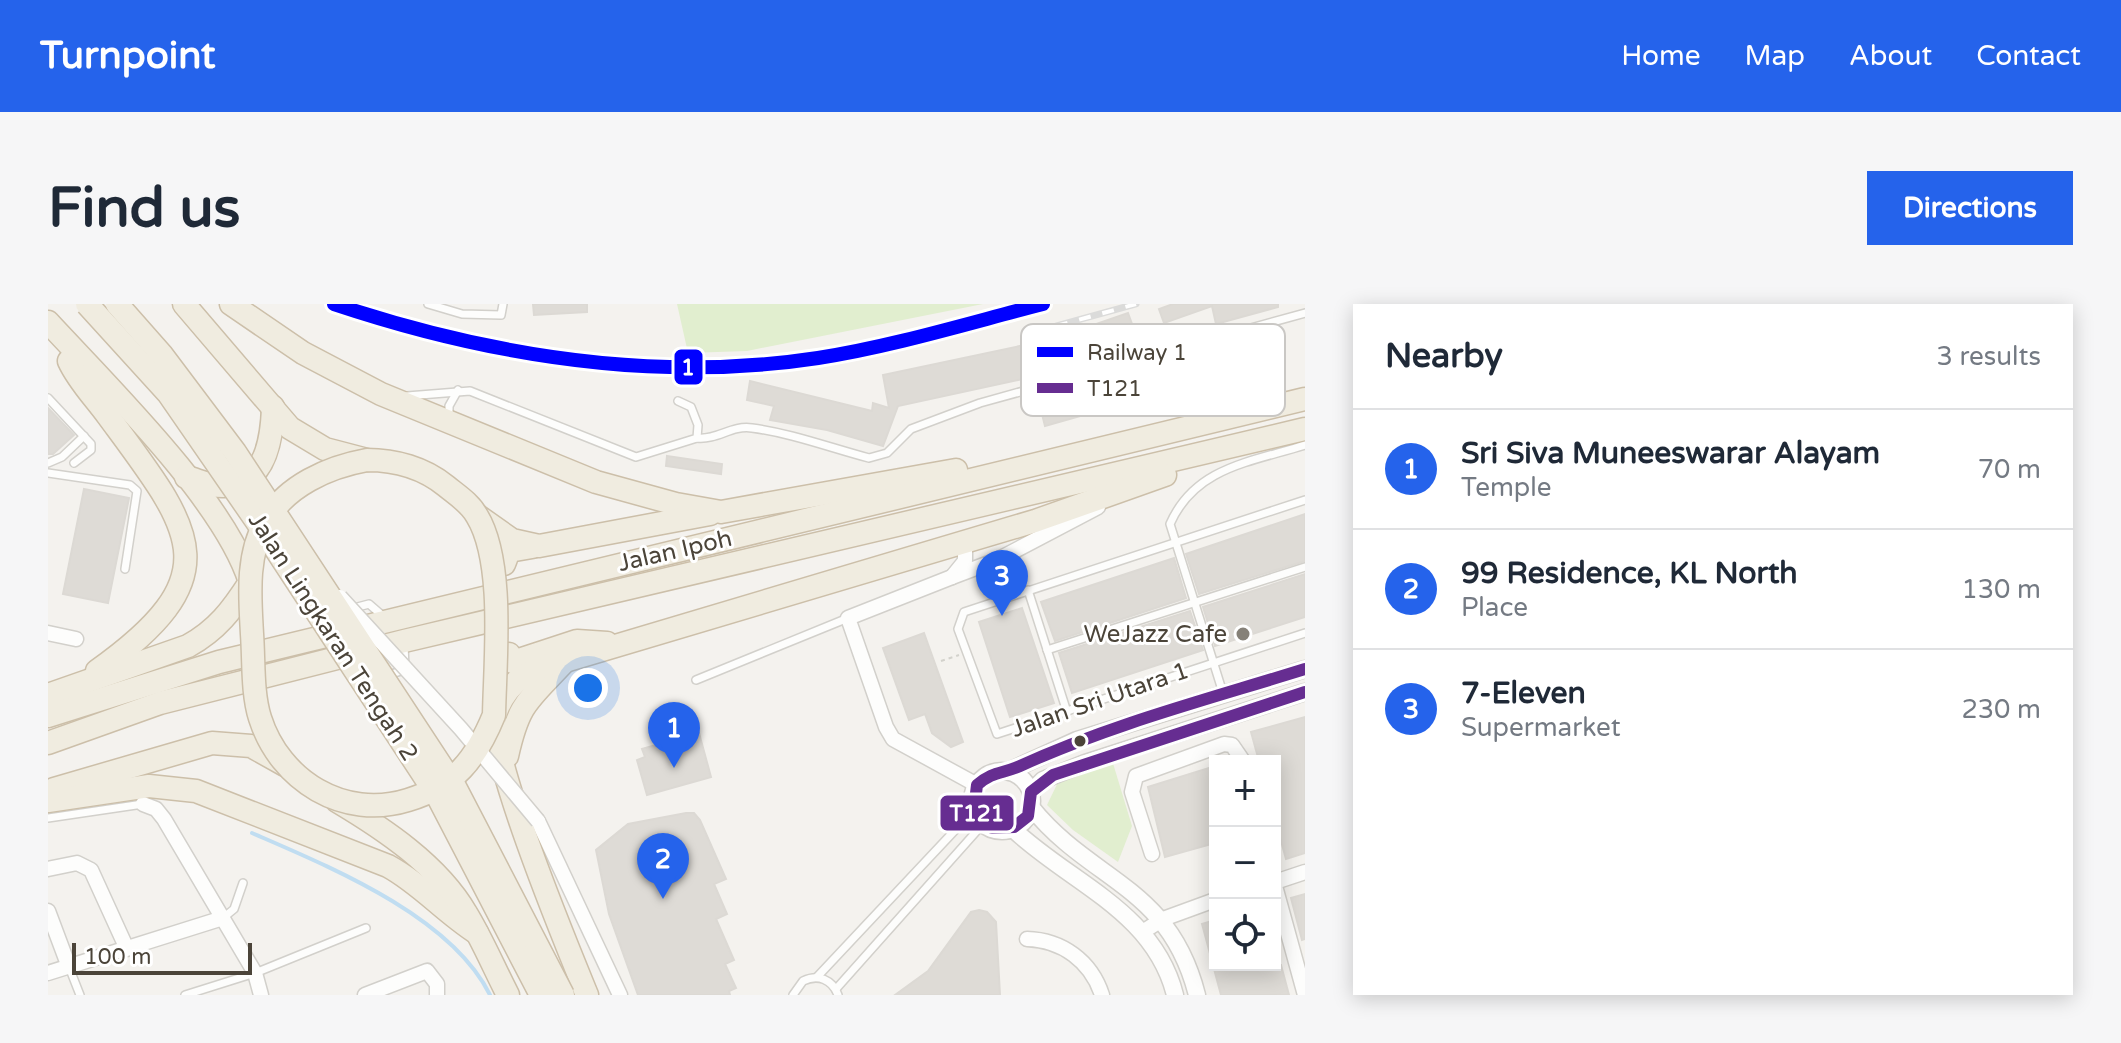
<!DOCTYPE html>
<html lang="en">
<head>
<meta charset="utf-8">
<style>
	body { margin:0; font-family:"Varela Round",sans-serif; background:#f6f6f7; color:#1f2937 }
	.controls { position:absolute; right:24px; bottom:24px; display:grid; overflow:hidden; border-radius:0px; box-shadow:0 4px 20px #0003 }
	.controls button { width:72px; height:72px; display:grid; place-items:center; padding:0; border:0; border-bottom:2px solid #e0e1e3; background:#fff; color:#1f2937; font:40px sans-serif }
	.scale { position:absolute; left:24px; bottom:20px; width:180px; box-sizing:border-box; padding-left:8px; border:4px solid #4b4439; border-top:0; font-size:22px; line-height:28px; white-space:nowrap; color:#4b4439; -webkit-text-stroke:6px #fff; paint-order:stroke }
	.you { position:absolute; left:540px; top:384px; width:28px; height:28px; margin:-20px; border:6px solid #fff; border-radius:50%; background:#1a73e8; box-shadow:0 0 0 12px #1a73e833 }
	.badge { display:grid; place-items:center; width:52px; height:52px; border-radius:50%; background:#2563eb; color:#fff; font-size:26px; font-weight:700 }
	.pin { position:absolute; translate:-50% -66px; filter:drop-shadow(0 2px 4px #0008) }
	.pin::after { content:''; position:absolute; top:42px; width:28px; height:24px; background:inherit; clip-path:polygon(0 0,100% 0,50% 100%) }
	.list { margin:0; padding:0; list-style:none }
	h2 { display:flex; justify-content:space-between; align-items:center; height:104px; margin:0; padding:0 32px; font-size:34px }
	h2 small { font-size:26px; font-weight:400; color:#747a83 }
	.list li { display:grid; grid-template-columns:52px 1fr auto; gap:24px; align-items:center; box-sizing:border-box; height:120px; padding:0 32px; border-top:2px solid #e0e1e3 }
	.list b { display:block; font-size:30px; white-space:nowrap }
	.list p { margin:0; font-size:26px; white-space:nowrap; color:#747a83 }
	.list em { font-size:26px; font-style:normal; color:#747a83 }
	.icon { flex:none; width:44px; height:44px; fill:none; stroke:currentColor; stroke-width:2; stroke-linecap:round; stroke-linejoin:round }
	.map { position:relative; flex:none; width:1257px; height:691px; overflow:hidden; border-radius:0px }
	header { display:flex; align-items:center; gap:48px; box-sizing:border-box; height:112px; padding:0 40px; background:#2563eb; color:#fff }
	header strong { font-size:38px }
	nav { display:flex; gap:44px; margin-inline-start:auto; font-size:28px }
	.intro { display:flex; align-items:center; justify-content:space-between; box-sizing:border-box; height:192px; padding:0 48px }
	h1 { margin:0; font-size:56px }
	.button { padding:20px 36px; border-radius:0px; background:#2563eb; color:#fff; font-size:28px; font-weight:700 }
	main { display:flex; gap:48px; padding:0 48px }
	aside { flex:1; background:#fff; border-radius:0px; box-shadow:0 4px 20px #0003 }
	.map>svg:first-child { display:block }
</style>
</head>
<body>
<header>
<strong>Turnpoint</strong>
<nav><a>Home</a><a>Map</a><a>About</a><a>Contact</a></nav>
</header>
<div class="intro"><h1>Find us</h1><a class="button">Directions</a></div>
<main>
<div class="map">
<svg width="1257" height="691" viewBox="0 0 1257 691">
	<rect width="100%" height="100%" fill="#f4f2ee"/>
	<!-- green -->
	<g fill="#e1eecf">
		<polygon points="629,0 935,0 699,47 640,49"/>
		<polygon points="1064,456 1084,522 1070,558 1025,526 999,501 1013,472"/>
	</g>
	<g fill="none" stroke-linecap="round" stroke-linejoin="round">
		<!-- stream -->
		<path stroke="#c0ddf1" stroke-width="4" d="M 204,529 C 282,563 403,612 442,691"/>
	</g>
	<!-- building -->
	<g fill="#dedbd6" stroke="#dcd9d4" stroke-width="2">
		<polygon points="485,0 539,0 539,8 486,11"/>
		<polygon points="1125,0 1230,0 1230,3 1168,20 1164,2 1116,19 1111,5"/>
		<polygon points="1080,9 1091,39 985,76 984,73 850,102 835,142 779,126 722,116 726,102 699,96 702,77 824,107 825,99 841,104 835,71 1005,35"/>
		<polygon points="1175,38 1184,69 997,122 989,90"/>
		<polygon points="0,104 26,131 5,150 0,150"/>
		<polygon points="619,152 674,160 673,170 618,162"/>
		<polygon points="36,185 81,194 60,299 15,290"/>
		<polygon points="1257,210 1257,257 1151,290 1138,250"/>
		<polygon points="1126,254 1138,294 1007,337 993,298"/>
		<polygon points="1257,270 1257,313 1167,342 1155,303"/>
		<polygon points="974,304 1006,399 962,413 931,318"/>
		<polygon points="1142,307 1155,346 1024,389 1011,349"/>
		<polygon points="876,329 915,438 903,443 884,429 877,410 861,416 835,344"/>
		<polygon points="1257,413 1257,549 1238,555 1227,515 1227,457 1211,457 1203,428"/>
		<polygon points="651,429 663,473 599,491 589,456 597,453 594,445"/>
		<polygon points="1167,462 1167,539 1117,553 1100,483"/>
		<polygon points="638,509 646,509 652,516 678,575 666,580 679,610 668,615 686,656 677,660 688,684 681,687 682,691 590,691 561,610 548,546 580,520"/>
		<polygon points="1257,590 1257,635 1254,636 1243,594"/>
		<polygon points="931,606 939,608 948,618 952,691 847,691 880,667 923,608"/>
		<polygon points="1167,616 1167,656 1164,657 1154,620"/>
		<polygon points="1165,661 1233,661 1241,691 1173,691"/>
	</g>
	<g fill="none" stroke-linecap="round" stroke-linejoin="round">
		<!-- service casing -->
		<g stroke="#d2d0cb" stroke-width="10">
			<g id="service">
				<polyline points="380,0 414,10 453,11 455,0"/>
				<polyline points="359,92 422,87 588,153 649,134 650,121 643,103 630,97"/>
				<polyline points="0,94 43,140 43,146 26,159"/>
				<polyline points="401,113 401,102 410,86"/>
				<path d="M 649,134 C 670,136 683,121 704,124 C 743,129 783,144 821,154 L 839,149 L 863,125 L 932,99 L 1257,9"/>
				<polyline points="0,159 14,153 36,132"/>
				<polyline points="0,169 82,181 89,187 77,265"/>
				<polyline points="1257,196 916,308 910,325 949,430 1257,329"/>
				<polyline points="980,286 1019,408"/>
				<polyline points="302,305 321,300 336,313"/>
				<polyline points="999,346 1257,263"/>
				<polyline points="336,372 357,366 356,339"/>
				<polyline points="648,376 800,314"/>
				<path d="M 1175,389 L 1122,220 C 1147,163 1203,158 1257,141"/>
				<polyline points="0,514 95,500"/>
				<polyline points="175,614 186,605 195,579"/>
				<polyline points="21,663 32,691"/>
				<polyline points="769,673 926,506"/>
				<polyline points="788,685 935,520"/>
				<polyline points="137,691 207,669 318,624"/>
				<path d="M 745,691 L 755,677 C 770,670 784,675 790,691"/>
			</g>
		</g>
		<!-- minor casing -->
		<g stroke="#d2d0cb" stroke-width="17">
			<g id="minor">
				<polyline points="907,240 917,247 917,257 904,273 949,256 1050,203"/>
				<polyline points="904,273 800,314 838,423 845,435 929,481"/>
				<polyline points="0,329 28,335"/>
				<polyline points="95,500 108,505 116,515 207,669 213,691"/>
				<polyline points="490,517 572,691"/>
				<polyline points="1104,550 1084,488 1088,472 1176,440 1184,441 1195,457"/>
				<polyline points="0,565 29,559 43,566 79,645"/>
				<polyline points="1227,578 1257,568"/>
				<polyline points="1227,582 1257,691"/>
				<polyline points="0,607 21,663"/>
				<polyline points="1096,627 1115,615 1167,596"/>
				<path d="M 979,635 C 1014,636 1043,657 1054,691"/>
				<polyline points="0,669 175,614"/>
				<polyline points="317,691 379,667 389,680 389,691"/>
			</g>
		</g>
		<!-- tertiary casing -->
		<g stroke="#d2d0cb" stroke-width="19">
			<g id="tertiary">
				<polyline points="961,467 1029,436 1257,365"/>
				<circle cx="954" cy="497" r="30"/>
				<polyline points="983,488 995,476 1037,459 1257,388"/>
				<path d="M 983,503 C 1043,578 1121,581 1149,691"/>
				<path d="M 965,525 C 1022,579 1106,607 1127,691"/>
			</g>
		</g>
		<!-- trunk casing -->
		<g stroke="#ccbfa9" stroke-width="25">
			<g id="trunk">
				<polyline points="136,0 242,124 277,145 319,156"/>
				<polyline points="183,0 255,49 333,90 548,178 628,200 673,208 908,166"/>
				<path d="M 0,18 C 60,83 176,196 202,278 C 184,306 169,326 140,342 L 0,391"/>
				<path d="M 21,57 C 30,77 47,94 60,112 C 144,226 185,270 49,367"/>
				<path d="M 138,173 C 150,176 164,183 176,182 C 218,180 224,135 225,103"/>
				<polyline points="430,212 464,236 491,242 662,210"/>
				<polyline points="456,260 461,247 484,243"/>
				<polyline points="461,350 465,358 529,337 559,339"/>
				<polyline points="0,412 171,358 1257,95"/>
				<polyline points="0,439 112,399 356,337 1257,125"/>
				<path d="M 459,452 C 471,398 480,397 516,358"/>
				<polyline points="6,485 164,439 203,442 237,461"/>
				<path d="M 0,497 L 101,482 L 148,487 L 340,562 C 373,580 396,608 429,629"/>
				<path d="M 289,497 C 336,525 390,561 418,609 C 434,635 446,664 460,691"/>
				<path d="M 539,691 C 521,647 436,442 448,408 C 459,377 486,361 517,357 L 987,217 L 1117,171"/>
			</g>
		</g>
		<!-- path -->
		<polyline stroke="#d3d2cc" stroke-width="2" stroke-dasharray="4 4" stroke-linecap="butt" points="893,357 911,351"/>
		<!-- service -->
		<use href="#service" stroke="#fdfdfc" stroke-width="7"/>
		<!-- minor -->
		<use href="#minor" stroke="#fdfdfc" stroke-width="14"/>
		<!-- tertiary -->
		<use href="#tertiary" stroke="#fdfdfc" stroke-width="16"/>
		<!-- trunk -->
		<use href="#trunk" stroke="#f0ece0" stroke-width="22"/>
		<!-- rail casing -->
		<g stroke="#dbdbda" stroke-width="7">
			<polyline id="rail" points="1008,22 1088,0"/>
		</g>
		<!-- rail -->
		<use href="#rail" stroke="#fff" stroke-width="4" stroke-dasharray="12" stroke-linecap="butt"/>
		<!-- minor-bridge casing -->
		<g stroke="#d2d0cb" stroke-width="17" stroke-linecap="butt">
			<polyline id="minor-bridge" points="292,293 413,425 490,517"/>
		</g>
		<!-- trunk-bridge casing -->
		<g stroke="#ccbfa9" stroke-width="25" stroke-linecap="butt">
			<g id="trunk-bridge">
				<polyline points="39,0 120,89 223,238 390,493 493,691"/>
				<polyline points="69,0 114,51 187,148 407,483 515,691"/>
				<path d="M 319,156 C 347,156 376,164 398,182 C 409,191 422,199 429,212 C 457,258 447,356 446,411 C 428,455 407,482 360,496 C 296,516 232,477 212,414 C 204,389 206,357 204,330 C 202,293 198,251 218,217 C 238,182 280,163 319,156 Z"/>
			</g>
		</g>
		<!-- minor-bridge -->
		<use href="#minor-bridge" stroke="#fdfdfc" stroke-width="14"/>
		<!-- trunk-bridge -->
		<use href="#trunk-bridge" stroke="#f0ece0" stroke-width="22"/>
		<!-- bus-1 casing -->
		<g stroke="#fff" stroke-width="18">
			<path id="bus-1" d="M 1257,365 C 1161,395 1064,420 972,462 C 954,470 945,467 929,481 L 926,506 L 944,524 L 966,523 L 980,512 L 983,488 L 1005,471 L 1257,388"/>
		</g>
		<!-- bus-1 -->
		<use href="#bus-1" stroke="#662d91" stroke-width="12"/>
		<!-- rail-1 casing -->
		<g stroke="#fff" stroke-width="20">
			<path id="rail-1" d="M 286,0 C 442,52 606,79 770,54 C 846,42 921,19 995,0"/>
		</g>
		<!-- rail-1 -->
		<use href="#rail-1" stroke="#00f" stroke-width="14"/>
	</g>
	<!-- markers -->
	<circle fill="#868178" stroke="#fff" stroke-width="3" cx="1195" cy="330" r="8"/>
	<circle fill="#4b4439" stroke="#fff" stroke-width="3" cx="1032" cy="437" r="7"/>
	<g text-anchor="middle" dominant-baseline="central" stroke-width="6" stroke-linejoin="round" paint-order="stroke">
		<!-- street labels -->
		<g font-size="24" fill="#4b4439" stroke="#fff">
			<text transform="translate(627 247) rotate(-13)">Jalan Ipoh</text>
			<text transform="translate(285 333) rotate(57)">Jalan Lingkaran Tengah 2</text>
			<text transform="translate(1052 396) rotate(-19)">Jalan Sri Utara 1</text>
		</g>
		<!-- poi labels -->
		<g font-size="24" fill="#4b4439" stroke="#fff" text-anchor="end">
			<text x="1179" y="330">WeJazz Cafe</text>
		</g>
	</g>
	<!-- legend -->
	<rect x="973" y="20" width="264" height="92" rx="12" fill="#fff" stroke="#c9c7c4" stroke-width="2"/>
	<rect x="989" y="43" width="36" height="10" fill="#00f"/>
	<rect x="989" y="79" width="36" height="10" fill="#662d91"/>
	<g font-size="22" fill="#4b4439">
		<text x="1039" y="56">Railway 1</text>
		<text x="1039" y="92">T121</text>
	</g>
	<g stroke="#fff" stroke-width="3">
		<rect x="625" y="44" width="31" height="38" rx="8" fill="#00f"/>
		<rect x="891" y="490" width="76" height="38" rx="8" fill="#662d91"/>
	</g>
	<g font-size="22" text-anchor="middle" font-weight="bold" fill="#fff">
		<text x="640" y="71">1</text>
		<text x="929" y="517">T121</text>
	</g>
</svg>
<div class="controls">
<button>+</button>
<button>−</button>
<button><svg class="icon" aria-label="locate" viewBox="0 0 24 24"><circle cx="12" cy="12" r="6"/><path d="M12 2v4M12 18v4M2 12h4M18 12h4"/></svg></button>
</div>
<div class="scale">100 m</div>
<div class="you"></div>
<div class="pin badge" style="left:626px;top:464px">1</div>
<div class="pin badge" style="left:615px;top:595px">2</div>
<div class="pin badge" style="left:954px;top:312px">3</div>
</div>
<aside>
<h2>Nearby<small>3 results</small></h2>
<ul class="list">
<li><span class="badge">1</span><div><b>Sri Siva Muneeswarar Alayam</b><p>Temple</p></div><em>70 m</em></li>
<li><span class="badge">2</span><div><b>99 Residence, KL North</b><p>Place</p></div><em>130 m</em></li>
<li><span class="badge">3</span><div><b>7-Eleven</b><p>Supermarket</p></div><em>230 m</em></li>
</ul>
</aside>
</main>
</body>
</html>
